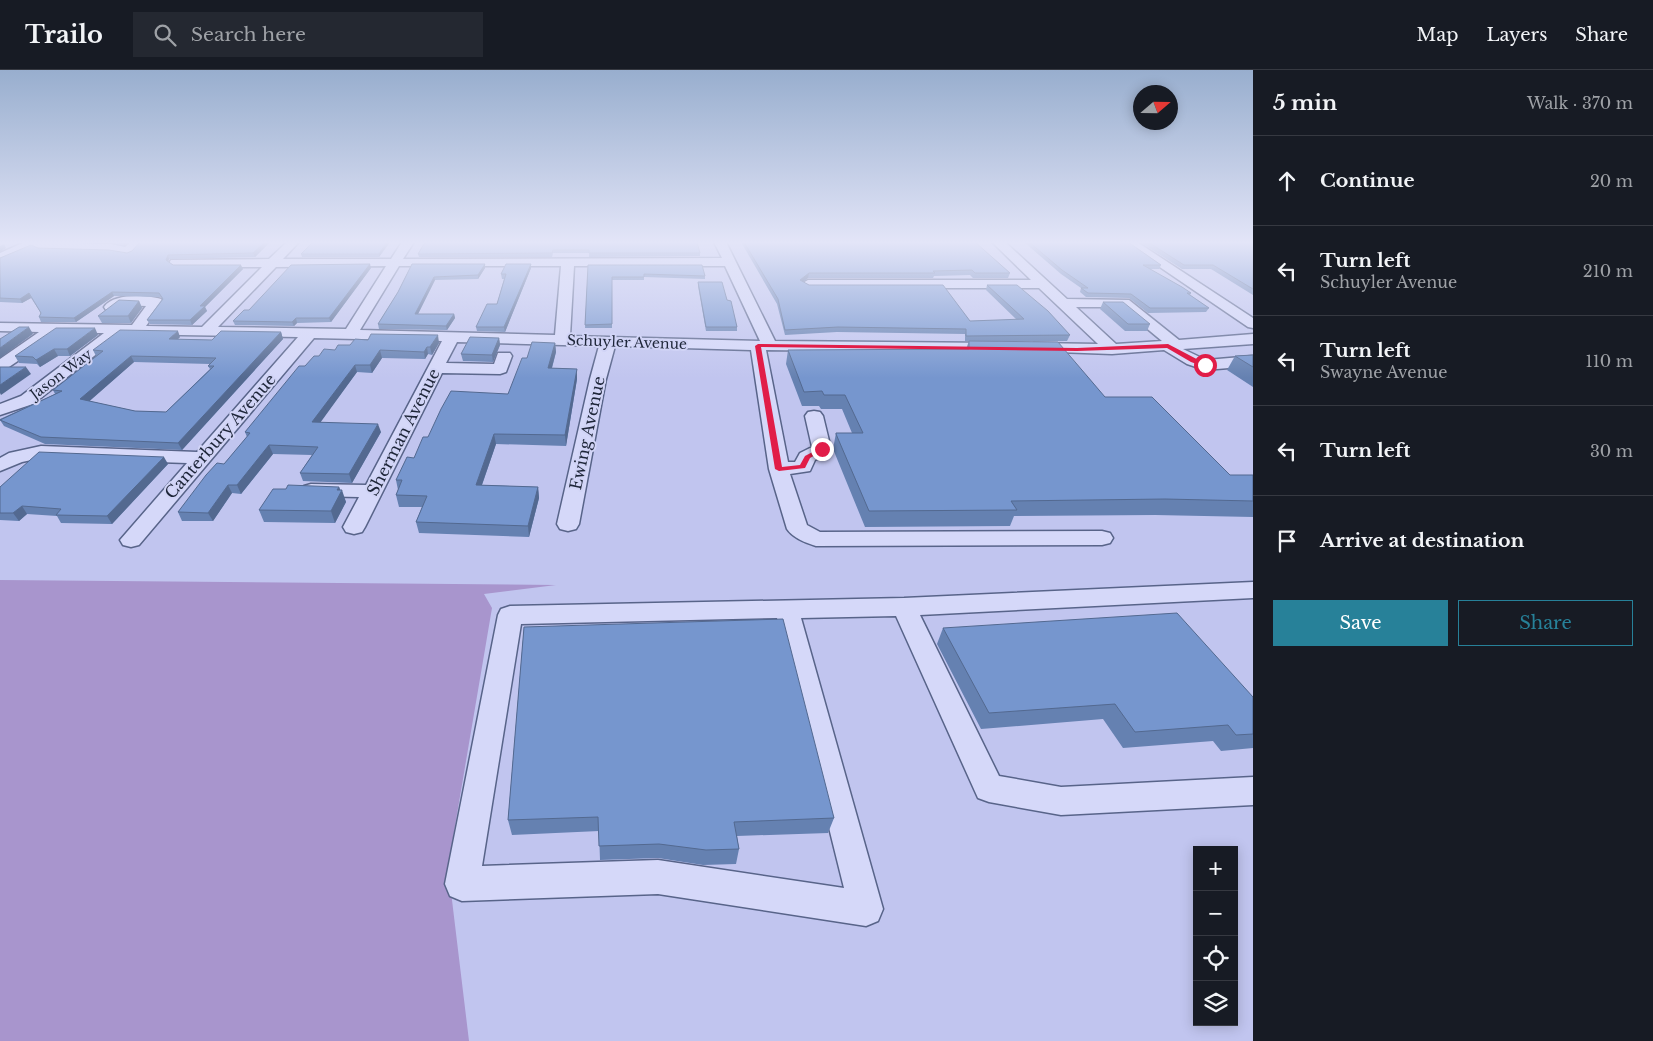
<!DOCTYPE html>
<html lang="en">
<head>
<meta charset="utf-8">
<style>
	body { margin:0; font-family:"Libre Baskerville",serif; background:#242831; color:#f1f3f6 }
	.controls { position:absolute; right:15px; bottom:15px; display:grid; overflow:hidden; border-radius:0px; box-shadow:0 2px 12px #0003 }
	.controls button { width:45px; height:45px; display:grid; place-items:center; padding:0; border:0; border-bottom:1px solid #363941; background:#171b24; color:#f1f3f6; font:25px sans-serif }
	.compass { position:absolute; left:1133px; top:15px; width:45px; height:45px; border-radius:50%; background:#171b24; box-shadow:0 2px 12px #0003; rotate:70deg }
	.stop { position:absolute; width:15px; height:15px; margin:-11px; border:4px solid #e11d48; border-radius:50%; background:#fff }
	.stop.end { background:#e11d48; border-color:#fff; box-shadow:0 1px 5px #0008 }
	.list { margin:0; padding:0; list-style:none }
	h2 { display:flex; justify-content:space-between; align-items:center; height:65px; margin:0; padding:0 20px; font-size:21px }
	h2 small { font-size:16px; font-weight:400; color:#9ea1a6 }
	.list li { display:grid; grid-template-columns:32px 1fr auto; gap:15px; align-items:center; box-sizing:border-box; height:90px; padding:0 20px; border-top:1px solid #363941 }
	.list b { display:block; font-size:19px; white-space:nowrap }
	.list p { margin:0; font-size:16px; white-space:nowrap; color:#9ea1a6 }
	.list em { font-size:16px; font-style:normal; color:#9ea1a6 }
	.actions { display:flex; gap:10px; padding:15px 20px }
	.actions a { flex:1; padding:11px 0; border:1px solid #278199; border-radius:0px; text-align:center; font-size:18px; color:#278199 }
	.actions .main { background:#278199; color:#fff }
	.icon { flex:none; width:28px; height:28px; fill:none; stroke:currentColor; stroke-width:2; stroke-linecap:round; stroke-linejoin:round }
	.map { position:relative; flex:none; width:1253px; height:971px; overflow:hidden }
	header { display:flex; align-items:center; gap:30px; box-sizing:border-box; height:70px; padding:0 25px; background:#171b24; border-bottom:1px solid #363941 }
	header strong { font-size:24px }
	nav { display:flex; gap:28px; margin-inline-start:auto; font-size:18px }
	.search { width:350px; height:45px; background:#242831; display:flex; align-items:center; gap:12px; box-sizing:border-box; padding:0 18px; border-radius:0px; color:#9ea1a6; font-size:19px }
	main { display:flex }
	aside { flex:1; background:#171b24 }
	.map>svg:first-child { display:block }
</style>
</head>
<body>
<header>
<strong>Trailo</strong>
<div class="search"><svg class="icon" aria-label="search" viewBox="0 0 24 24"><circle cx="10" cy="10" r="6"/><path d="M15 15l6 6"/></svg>Search here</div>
<nav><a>Map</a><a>Layers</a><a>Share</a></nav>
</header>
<main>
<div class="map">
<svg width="1253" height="971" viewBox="0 0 1253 971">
	<rect width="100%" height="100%" fill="#c1c5ef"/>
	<!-- green -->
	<polygon fill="#a895cd" points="0,510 556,515 484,524 492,538 448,797 469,971 0,971"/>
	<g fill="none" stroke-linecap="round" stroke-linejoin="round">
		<!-- minor casing -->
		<g stroke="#586489" stroke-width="3">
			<g id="minor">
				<polygon points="25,172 111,174 125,177 131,172 144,172 132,184 128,185 111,182 40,180 33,177 0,192 0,183"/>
				<path d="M 287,172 L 299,172 L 283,189 L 391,189 L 402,172 L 414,172 L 403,189 L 722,188 L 714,172 L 726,172 L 775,271 L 997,273 L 1002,275 L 1005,278 L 1002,281 L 997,283 L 766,280 L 788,392 L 795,392 L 800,383 L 812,377 L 805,346 L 808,342 L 814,341 L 820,342 L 823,346 L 831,379 L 829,383 L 815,390 L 810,401 L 790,404 L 807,455 L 820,462 L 1102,461 L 1110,463 L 1113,468 L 1110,473 L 1102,475 L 816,476 C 806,473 793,468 787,459 L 769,399 L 751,280 L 615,276 L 606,309 L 579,454 L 576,459 L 568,461 L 560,459 L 557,454 L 590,309 L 599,276 L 457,272 L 446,293 L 494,294 L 498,283 L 510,283 L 512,286 L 506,302 L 500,304 L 442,303 L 365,457 L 362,462 L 354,464 L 346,462 L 343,457 L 359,427 L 311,426 L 304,424 L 301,420 L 304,416 L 311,414 L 366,415 L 442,271 L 314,268 L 139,475 L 131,477 L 123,475 L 120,470 L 187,393 L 41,388 L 22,392 L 0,401 L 0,388 L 9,383 L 41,376 L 197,382 L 298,267 L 122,264 L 33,334 L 0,345 L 0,334 L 21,326 L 104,263 L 59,263 L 6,299 L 0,301 L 0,289 L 39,262 L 0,261 L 0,253 L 132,255 L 146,236 L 122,235 L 116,240 L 106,240 L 104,237 C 114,223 145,225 161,229 L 163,232 L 146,256 L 202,257 L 262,197 L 175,197 L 171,196 L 169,193 L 171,190 L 269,189 ZM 386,196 L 346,259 L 218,257 L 276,197 ZM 399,196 L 561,196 L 555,265 L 360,260 ZM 574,196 L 725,196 L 760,271 L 570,266 Z"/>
				<path d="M 992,172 L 1005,172 L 1067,229 L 1129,230 L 1179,270 L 1253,264 L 1253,274 L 1183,279 L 1206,290 L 1253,286 L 1253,296 L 1205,300 L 1187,294 L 1164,280 L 1112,284 L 1029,281 L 1026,278 L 1029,275 L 1034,273 L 1098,274 L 1039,218 L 808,218 L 801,214 L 808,210 L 1031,210 ZM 1076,237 L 1121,237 L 1162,271 L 1116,274 Z"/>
				<polygon points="1123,172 1137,172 1253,248 1253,258 1248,257"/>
				<path d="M 1253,512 L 1253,528 L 920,545 L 999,706 L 1061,717 L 1253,707 L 1253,735 L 1061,745 L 989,732 L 978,728 L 896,546 L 801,548 L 883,839 L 878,851 L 866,856 L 658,824 L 462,831 L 450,826 L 445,814 L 498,545 L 501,539 L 510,536 L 904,528 ZM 777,548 L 844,818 L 658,790 L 482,796 L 521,554 Z"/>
			</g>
		</g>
		<!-- minor -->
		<use href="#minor" fill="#d5d8f9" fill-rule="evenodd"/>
	</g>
	<!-- wall -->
	<g fill="#6581b1" fill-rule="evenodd">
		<polygon points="100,172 129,172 124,175 111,172"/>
		<polygon points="270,172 255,187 169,189 168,192 173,195 243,199 205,237 207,241 192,255 150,254 147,250 162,229 161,227 114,226 76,252 41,252 39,247 41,243 31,228 22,233 0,232 0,188 38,178 127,183"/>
		<polygon points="390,172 379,187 302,187 301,184"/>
		<polygon points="741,172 975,172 1010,203 1008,208 973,208 970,205 934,206 933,208 808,208 803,212 809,215 970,251 1017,250 986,220 987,215 1070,265 1067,271 965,271 965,264 837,262 785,265 777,234"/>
		<polygon points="1024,172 1128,172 1161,195 1159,199 1150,199 1191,223 1190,225 1209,238 1206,242 1148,243 1129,228 1086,227 1080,222 1081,218 1061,204"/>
		<polygon points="1140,172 1253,172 1253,225 1211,199 1182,199"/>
		<polygon points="424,174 700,183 700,186 589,187 589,183 553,183 552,187 419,187 418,184"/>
		<polygon points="412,194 485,194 485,198 478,209 435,210 418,244 454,244 455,248 447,260 379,259 378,254 398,222"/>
		<polygon points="588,195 705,206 705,209 644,207 644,210 612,210 612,258 585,258"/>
		<polygon points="371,198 331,252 297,253 294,256 235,255 233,251"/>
		<polygon points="531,198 505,262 477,261 476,257 497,234 504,209 502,209 501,204"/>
		<polygon points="698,212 727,230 737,257 737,261 706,261 698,216"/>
		<polygon points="139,231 142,238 131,253 102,253 98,246"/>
		<polygon points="1103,232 1150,254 1147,261 1125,261 1100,239"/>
		<path d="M 281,262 L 283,269 L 182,380 L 45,374 L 4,356 L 0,350 L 0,349 L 55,324 L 53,320 L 96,286 L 93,280 L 180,267 L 178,269 L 212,270 ZM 134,292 L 210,294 L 208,296 L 210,299 L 166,342 L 135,341 L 89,331 Z"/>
		<polygon points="98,265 70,286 58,286 40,297 37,294 19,293 15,286"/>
		<polygon points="499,268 500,275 493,292 463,291 461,284"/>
		<polygon points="969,271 1105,327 1230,405 1253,405 1253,447 1155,445 1014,446 1010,456 865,457 833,379 836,363 852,363 842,339 821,339 819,336 802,336 786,294 788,280 966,279"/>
		<polygon points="439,273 432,285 428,284 425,289 382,288 372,303 357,302 320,352 381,362 352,413 303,411 300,403 312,385 273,384 241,424 232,423 213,451 182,451 178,442 224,394 247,367 245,362 305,296 319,286 335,280"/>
		<polygon points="555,273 556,282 552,298 577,299 577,309 566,376 496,374 482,415 538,417 539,428 529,467 419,463 416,452 422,437 399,437 396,425 398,420 396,410 414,388 428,367 508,324 527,288"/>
		<polygon points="1253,285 1253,317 1227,300 1235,286"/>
		<polygon points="168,394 112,454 61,453 57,446 27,444 19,451 0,450 0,417"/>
		<polygon points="339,417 346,432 335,453 264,452 259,440 286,419"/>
		<polygon points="524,557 834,748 828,763 737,766 739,779 736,794 703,795 658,788 600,790 599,761 512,765 508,750"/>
		<polygon points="943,558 1253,627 1253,678 1221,681 1213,671 1123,678 1103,649 981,659 937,574"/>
	</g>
	<!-- shaded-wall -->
	<g fill="#536990">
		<polygon points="123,172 129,172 124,175"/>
		<polygon points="265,172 270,172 255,187 253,183"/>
		<polygon points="387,172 390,172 379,187 379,184"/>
		<polygon points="4,174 6,178 0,182 0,176"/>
		<polygon points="168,185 169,189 167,194 166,190"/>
		<polygon points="370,194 371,198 331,252 329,248"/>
		<polygon points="485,194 485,198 478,209 478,205"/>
		<polygon points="531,194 531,198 505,262 504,257"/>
		<polygon points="241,195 243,199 205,237 207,241 192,255 190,250 200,236"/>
		<polygon points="809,203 808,208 799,215 800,210"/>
		<polygon points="434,207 435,210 416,248 415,244"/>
		<polygon points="112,222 114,226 76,252 74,248"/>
		<polygon points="29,223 31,228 22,233 20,229"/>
		<polygon points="139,231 142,238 131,253 128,246"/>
		<polygon points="454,244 455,248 447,260 446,256"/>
		<polygon points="296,248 297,253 294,256 292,252"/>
		<polygon points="29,257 33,264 0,288 0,278"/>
		<polygon points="95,258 98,265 70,286 67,279"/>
		<polygon points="178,261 180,267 172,275 169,269"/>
		<polygon points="281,262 283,269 182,380 178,373"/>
		<polygon points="438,265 439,273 432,285 430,277"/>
		<polygon points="499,268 500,275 493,292 492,285"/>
		<polygon points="555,273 556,282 549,308 548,298"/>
		<polygon points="427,277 428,284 425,289 424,282"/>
		<polygon points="54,279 58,286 40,297 36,290"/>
		<polygon points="380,280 382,288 372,303 370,295"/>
		<polygon points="131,286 134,292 84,336 80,329"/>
		<polygon points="355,295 357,302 315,360 312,352"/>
		<polygon points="26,297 31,304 1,325 0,323 0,315"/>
		<polygon points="577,299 577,309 566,376 565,365"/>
		<polygon points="378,354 381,362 352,413 349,404"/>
		<polygon points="494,364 496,374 478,426 476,415"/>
		<polygon points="269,375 273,384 241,424 237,415"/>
		<polygon points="164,387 168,394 112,454 107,446"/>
		<polygon points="228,415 232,423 213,451 208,443"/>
		<polygon points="339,417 341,422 342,420 346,432 335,453 331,441 337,420"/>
		<polygon points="538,417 539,428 529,467 528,456"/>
		<polygon points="22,436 27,444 19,451 13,443"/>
	</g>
	<!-- building -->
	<g fill="#7696ce" stroke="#536990" fill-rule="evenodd">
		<polygon points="140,172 265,172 253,183 168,185 166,190 173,195 241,195 200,236 205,236 190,250 147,250 163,229 159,223 112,222 74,248 39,247 41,243 29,223 20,229 0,228 0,188 31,175 38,178 109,180 127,183 132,181"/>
		<polygon points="313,172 387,172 379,184 301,184"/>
		<polygon points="427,172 697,172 700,183 589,183 589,180 553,180 552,183 418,184 424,174"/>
		<polygon points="744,172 975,172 1010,203 975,203 972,200 933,201 935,203 809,203 800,210 809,215 943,215 970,251 1024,249 987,215 1017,215 1048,241 1070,265 966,266 966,259 838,257 785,260 778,229"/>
		<polygon points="1029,172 1128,172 1161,195 1143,195 1182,217 1191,223 1187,223 1209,238 1150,238 1131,224 1088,223 1081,218 1088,218 1062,200"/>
		<polygon points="1148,172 1253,172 1253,219 1213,195 1184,195"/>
		<polygon points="370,194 329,248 296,248 292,252 233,251 244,240 249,240 291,195"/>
		<polygon points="412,194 485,194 478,205 434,207 415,244 454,244 446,256 378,254 398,222"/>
		<polygon points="506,194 531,194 504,257 476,257 487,234 497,234 506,204 501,204"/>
		<polygon points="588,195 702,195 705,206 644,204 644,207 612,207 612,254 585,255"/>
		<polygon points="698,212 722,212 727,230 731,231 737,257 706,257"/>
		<polygon points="119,230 139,231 128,246 98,246"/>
		<polygon points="1103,232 1123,232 1150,254 1128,254"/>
		<polygon points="19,257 29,257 0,278 0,269"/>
		<polygon points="56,258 95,258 67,279 54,279 36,290 33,287 15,286"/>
		<path d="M 120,260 L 178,261 L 169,269 L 212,270 L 221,261 L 281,262 L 178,373 L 41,367 L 0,350 L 62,321 L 53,320 L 103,281 L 93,280 ZM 131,286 L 216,288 L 208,296 L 214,296 L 166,342 L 135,341 L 80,329 Z"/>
		<polygon points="371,264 438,265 430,277 427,277 424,282 380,280 370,295 355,295 312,352 378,354 349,404 300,403 318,377 269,375 237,415 228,415 208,443 178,442 206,405 217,393 224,394 250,363 245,362 299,296 305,296 314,286 319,286 324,279 335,280 338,275 350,275 355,269 368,270"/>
		<polygon points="470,267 499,268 492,285 461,284"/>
		<polygon points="969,271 1058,272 1105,327 1152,327 1230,405 1253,405 1253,431 1165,429 1011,431 1017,440 869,441 836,364 836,363 863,363 845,325 824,325 822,321 804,322 788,280 969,279"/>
		<polygon points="532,272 555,273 548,298 577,299 565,365 494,364 476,415 538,417 528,456 416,452 427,426 396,425 402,410 396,410 407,387 414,388 423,367 428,367 441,339 451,321 508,324 522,288 527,288"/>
		<polygon points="1253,285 1253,297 1235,286"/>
		<polygon points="0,297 26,297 0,315"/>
		<polygon points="39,382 164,387 107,446 56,445 61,439 22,436 13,443 0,443 0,417"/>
		<polygon points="288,415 339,417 337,420 342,420 331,441 259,440 273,419 286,419"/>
		<polygon points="1177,543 1253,627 1253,664 1236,665 1228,655 1135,662 1115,634 989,643 943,558"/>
		<polygon points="783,549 834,748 734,752 739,779 706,780 659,774 599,776 598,747 508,750 524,557"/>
	</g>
	<!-- sky -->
	<linearGradient id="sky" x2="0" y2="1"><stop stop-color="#98aece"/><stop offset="0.56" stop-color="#e3e5f8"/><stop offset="1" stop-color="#e3e5f8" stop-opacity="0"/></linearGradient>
	<rect width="1253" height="308" fill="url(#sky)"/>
	<!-- route -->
	<polygon fill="#e11d48" points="758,274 1077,278 1168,274 1208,295 1205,297 1191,292 1167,278 1077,281 761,277 782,397 800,395 805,386 820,378 826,379 810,388 805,398 779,401 775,399 755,276"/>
	<g text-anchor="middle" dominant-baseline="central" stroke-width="4" stroke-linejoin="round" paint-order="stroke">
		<!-- far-street labels -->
		<g font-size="14" fill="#1d2538" stroke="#d1d4f6">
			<text transform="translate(627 272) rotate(2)">Schuyler Avenue</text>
			<text transform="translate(61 304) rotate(-37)">Jason Way</text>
		</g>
		<!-- street labels -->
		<g font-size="16" fill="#1d2538" stroke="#d1d4f6">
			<text transform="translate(403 362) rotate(-63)">Sherman Avenue</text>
			<text transform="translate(587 363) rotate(-78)">Ewing Avenue</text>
			<text transform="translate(220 366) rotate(-49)">Canterbury Avenue</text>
		</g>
	</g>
</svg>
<div class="controls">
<button>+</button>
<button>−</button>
<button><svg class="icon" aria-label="locate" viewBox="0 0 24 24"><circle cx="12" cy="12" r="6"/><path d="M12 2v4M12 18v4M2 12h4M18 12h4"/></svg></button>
<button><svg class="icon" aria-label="layers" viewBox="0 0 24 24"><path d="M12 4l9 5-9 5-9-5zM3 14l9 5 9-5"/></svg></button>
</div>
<svg class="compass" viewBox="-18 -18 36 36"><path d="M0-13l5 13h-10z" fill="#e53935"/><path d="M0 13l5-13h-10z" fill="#9ea1a6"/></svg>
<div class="stop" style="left:1205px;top:295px"></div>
<div class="stop end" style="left:822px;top:379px"></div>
</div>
<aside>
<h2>5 min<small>Walk · 370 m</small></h2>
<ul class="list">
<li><svg class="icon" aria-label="ahead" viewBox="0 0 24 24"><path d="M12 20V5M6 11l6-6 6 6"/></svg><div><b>Continue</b></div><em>20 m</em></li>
<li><svg class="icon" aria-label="left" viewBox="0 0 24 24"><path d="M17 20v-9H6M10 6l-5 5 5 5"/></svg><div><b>Turn left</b><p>Schuyler Avenue</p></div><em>210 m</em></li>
<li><svg class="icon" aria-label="left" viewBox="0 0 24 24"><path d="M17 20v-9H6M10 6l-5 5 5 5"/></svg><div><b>Turn left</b><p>Swayne Avenue</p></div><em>110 m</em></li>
<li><svg class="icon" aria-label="left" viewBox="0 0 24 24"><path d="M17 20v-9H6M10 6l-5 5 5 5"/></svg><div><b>Turn left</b></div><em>30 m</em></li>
<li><svg class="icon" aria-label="arrive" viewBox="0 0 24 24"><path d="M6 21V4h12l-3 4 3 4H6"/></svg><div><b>Arrive at destination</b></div></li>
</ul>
<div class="actions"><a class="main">Save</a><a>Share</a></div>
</aside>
</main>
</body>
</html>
